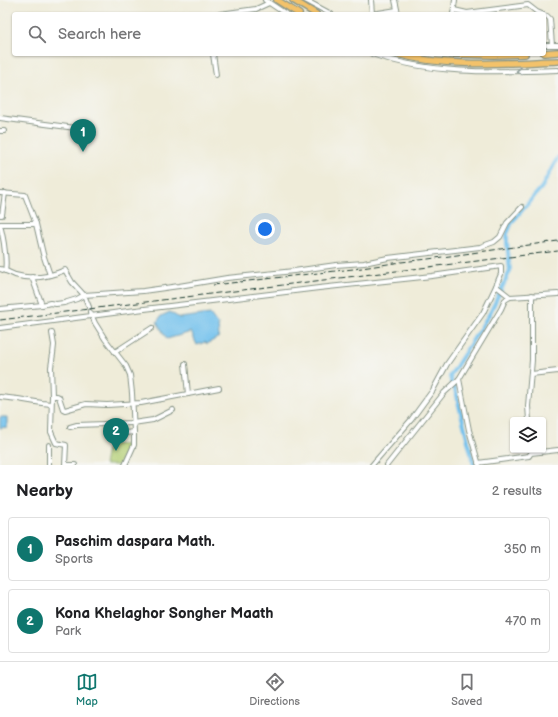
<!DOCTYPE html>
<html lang="en">
<head>
<meta charset="utf-8">
<style>
	body { margin:0; font-family:"Balsamiq Sans",sans-serif; background:#f2f2f2; color:#202124 }
	.controls { position:absolute; right:12px; bottom:12px; display:grid; overflow:hidden; border-radius:4px; box-shadow:0 1px 3px #0004 }
	.controls button { width:36px; height:36px; display:grid; place-items:center; padding:0; border:0; border-bottom:1px solid #e0e0e0; background:#fff; color:#202124; font:20px sans-serif }
	.you { position:absolute; left:265px; top:229px; width:14px; height:14px; margin:-10px; border:3px solid #fff; border-radius:50%; background:#1a73e8; box-shadow:0 0 0 6px #1a73e833 }
	.badge { display:grid; place-items:center; width:26px; height:26px; border-radius:50%; background:#0f766e; color:#fff; font-size:13px; font-weight:700 }
	.pin { position:absolute; translate:-50% -33px; filter:drop-shadow(0 1px 2px #0008) }
	.pin::after { content:''; position:absolute; top:21px; width:14px; height:12px; background:inherit; clip-path:polygon(0 0,100% 0,50% 100%) }
	.list { margin:0; padding:0; list-style:none }
	h2 { display:flex; justify-content:space-between; align-items:center; height:52px; margin:0; padding:0 16px; font-size:17px }
	h2 small { font-size:13px; font-weight:400; color:#757577 }
	.list li { display:grid; grid-template-columns:26px 1fr auto; gap:12px; align-items:center; box-sizing:border-box; height:64px; margin:0 8px 8px; padding:0 8px; border:1px solid #e0e0e0; border-radius:4px }
	.list b { display:block; font-size:15px; white-space:nowrap }
	.list p { margin:0; font-size:13px; white-space:nowrap; color:#757577 }
	.list em { font-size:13px; font-style:normal; color:#757577 }
	.icon { flex:none; width:22px; height:22px; fill:none; stroke:currentColor; stroke-width:2; stroke-linecap:round; stroke-linejoin:round }
	.map { position:relative; flex:none; width:558px; height:465px; overflow:hidden }
	.search { position:absolute; background:#fff; box-shadow:0 1px 3px #0004; left:12px; right:12px; top:12px; height:44px; display:flex; align-items:center; gap:10px; box-sizing:border-box; padding:0 14px; border-radius:4px; color:#757577; font-size:15px }
	.sheet { height:196px; background:#fff }
	nav { display:flex; justify-content:space-around; align-items:center; box-sizing:border-box; height:56px; border-top:1px solid #e0e0e0; background:#fff; font-size:11px; color:#757577 }
	nav a { display:grid; justify-items:center; gap:2px }
	nav .on { color:#0f766e }
	.map>svg:first-child { display:block }
</style>
</head>
<body>
<div class="map">
<svg width="558" height="465" viewBox="0 0 558 465">
	<rect width="100%" height="100%" fill="#f6f6f2"/>
	<filter id="ink" filterUnits="userSpaceOnUse"><feTurbulence type="fractalNoise" baseFrequency=".025" numOctaves="2"/><feDisplacementMap in="SourceGraphic" scale="8" xChannelSelector="R" yChannelSelector="G"/><feConvolveMatrix kernelMatrix="1 2 1 2 8 2 1 2 1" color-interpolation-filters="sRGB"/></filter>
	<filter id="wash" filterUnits="userSpaceOnUse"><feTurbulence type="fractalNoise" baseFrequency=".012" numOctaves="4" result="noise"/><feDisplacementMap in="SourceGraphic" scale="16" xChannelSelector="R" yChannelSelector="G"/><feGaussianBlur stdDeviation="0.9" result="paint"/><feColorMatrix in="noise" values="0 0 0 0 0 0 0 0 0 0 0 0 0 0 0 0 0 1.4 0 .05"/><feComposite in="paint" operator="in"/></filter>
	<g filter="url(#wash)">
		<rect width="100%" height="100%" fill="#efecd9"/>
		<!-- green -->
		<polygon fill="#b4cf75" stroke="#6a8654" points="108,444 128,445 119,465 104,465"/>
		<!-- water -->
		<g fill="#72c1ed" stroke="#487f90">
			<polygon points="170,312 179,318 210,314 218,325 219,337 207,344 205,342 197,345 191,332 167,339 157,322 161,316"/>
			<polygon points="0,417 7,417 7,427 0,428"/>
		</g>
		<g fill="none" stroke-linecap="round" stroke-linejoin="round">
			<!-- canal -->
			<polyline stroke="#72c1ed" stroke-width="4" points="474,465 455,389 451,381 450,376 490,313 510,271 507,243 507,234 512,222 542,187 558,157"/>
		</g>
	</g>
	<g filter="url(#ink)">
		<g fill="none" stroke-linecap="round" stroke-linejoin="round">
			<!-- minor casing -->
			<g stroke="#879486" stroke-width="6">
				<g id="minor">
					<polyline points="265,0 286,14"/>
					<polyline points="305,0 331,14"/>
					<polyline points="371,0 372,14 397,10"/>
					<polyline points="395,0 398,14"/>
					<polyline points="454,10 467,13 528,5 537,12 542,14"/>
					<polyline points="220,14 256,9 269,3"/>
					<polyline points="453,14 455,0"/>
					<polyline points="544,15 547,16 550,19 552,45"/>
					<polyline points="544,45 558,45"/>
					<polyline points="213,54 216,75"/>
					<path d="M 372,54 C 432,75 496,72 558,70"/>
					<polyline points="0,118 83,129"/>
					<polyline points="0,131 4,131"/>
					<polyline points="0,193 25,195 36,224 43,254 50,275"/>
					<polyline points="0,215 2,215 5,193"/>
					<polyline points="0,224 36,224"/>
					<path d="M 0,225 C 2,232 3,238 4,244 C 5,254 7,262 5,271"/>
					<path d="M 0,269 C 5,270 10,273 15,275 C 32,280 49,277 65,270 L 72,282 L 84,295 L 77,299 L 64,303 L 56,304 L 50,303 L 42,305 L 0,309"/>
					<polyline points="32,277 42,305"/>
					<polyline points="496,286 510,297"/>
					<polyline points="89,307 84,295 143,291 179,286 227,278 294,271 336,265 364,263 388,258 480,247 494,242 500,237 507,223 522,207"/>
					<polyline points="90,312 95,323 105,339 126,366 130,375 132,393 134,432 134,445 125,465"/>
					<polyline points="0,328 136,310 220,300 319,288 432,276 501,266 501,274 496,286 483,313 447,364 433,390 411,420 372,465"/>
					<polyline points="52,333 54,345 53,354 51,367 52,396 51,432 56,443 66,445 65,465"/>
					<polyline points="115,352 152,328"/>
					<polyline points="185,364 188,394"/>
					<polyline points="531,374 558,371"/>
					<polyline points="459,379 469,430 479,465"/>
					<polyline points="52,396 57,396 59,397 63,409 65,410 86,404 107,405 141,403 219,388"/>
					<polyline points="0,397 18,399 42,403 51,404"/>
					<polyline points="529,420 528,406 532,360 532,295"/>
					<polyline points="70,427 77,425 133,423 153,420 173,410"/>
					<polyline points="108,435 134,432"/>
					<polyline points="478,463 529,456 531,453 558,450"/>
					<polyline points="49,465 49,445"/>
					<polyline points="67,465 75,465"/>
					<polyline points="387,465 444,393 459,379 501,309 505,300 510,297 558,294"/>
				</g>
			</g>
			<!-- highway casing -->
			<g stroke="#879486" stroke-width="8">
				<g id="highway">
					<polyline points="277,0 299,14"/>
					<polyline points="293,0 316,14"/>
					<polyline points="544,53 558,52"/>
					<path d="M 397,54 C 449,68 504,63 558,61"/>
					<polyline points="451,54 494,55 525,54"/>
				</g>
			</g>
			<!-- minor -->
			<use href="#minor" stroke="#fff" stroke-width="4"/>
			<!-- highway -->
			<use href="#highway" stroke="#f3c26a" stroke-width="5.5"/>
			<!-- rail -->
			<g stroke="#1f3d34" stroke-width="1" stroke-dasharray="6 3" stroke-linecap="butt">
				<polyline points="213,285 362,268 401,262 428,259 558,241"/>
				<polyline points="0,320 558,251"/>
			</g>
		</g>
		<!-- one-way arrows -->
		<defs><path id="oneway-chevron" d="M-2-3.5L2.5 0L-2 3.5" fill="none" stroke-width="1.6" stroke-linecap="round" stroke-linejoin="round"/></defs>
		<use stroke="#8f9e9a" href="#oneway-chevron" transform="translate(519 71) rotate(179)"/>
	</g>
</svg>
<div class="controls">
<button><svg class="icon" aria-label="layers" viewBox="0 0 24 24"><path d="M12 4l9 5-9 5-9-5zM3 14l9 5 9-5"/></svg></button>
</div>
<div class="you"></div>
<div class="pin badge" style="left:83px;top:152px">1</div>
<div class="pin badge" style="left:116px;top:451px">2</div>
<div class="search"><svg class="icon" aria-label="search" viewBox="0 0 24 24"><circle cx="10" cy="10" r="6"/><path d="M15 15l6 6"/></svg>Search here</div>
</div>
<section class="sheet">
<h2>Nearby<small>2 results</small></h2>
<ul class="list">
<li><span class="badge">1</span><div><b>Paschim daspara Math.</b><p>Sports</p></div><em>350 m</em></li>
<li><span class="badge">2</span><div><b>Kona Khelaghor Songher Maath</b><p>Park</p></div><em>470 m</em></li>
</ul>
</section>
<nav>
<a class="on"><svg class="icon" aria-label="map" viewBox="0 0 24 24"><path d="M3 6l6-2 6 2 6-2v14l-6 2-6-2-6 2zM9 4v14M15 6v14"/></svg>Map</a>
<a><svg class="icon" aria-label="directions" viewBox="0 0 24 24"><path d="M12 3l9 9-9 9-9-9zM9 14v-3h6M13 9l2 2-2 2"/></svg>Directions</a>
<a><svg class="icon" aria-label="saved" viewBox="0 0 24 24"><path d="M7 4h10v16l-5-4-5 4z"/></svg>Saved</a>
</nav>
</body>
</html>
